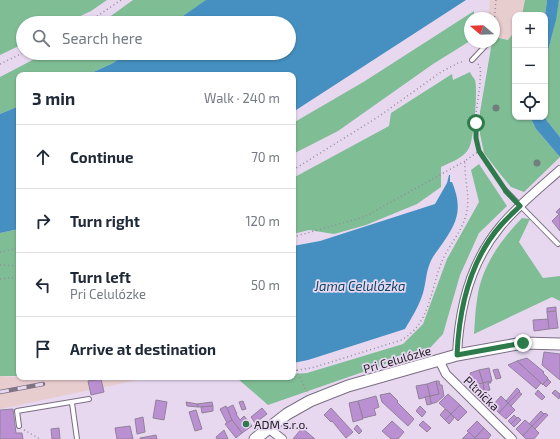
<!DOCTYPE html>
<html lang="en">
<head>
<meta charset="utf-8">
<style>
	body { margin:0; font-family:"Exo 2",sans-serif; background:#f2f2f3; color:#1f2937 }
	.controls { position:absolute; right:12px; top:12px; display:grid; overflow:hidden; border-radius:8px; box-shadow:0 1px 3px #0004 }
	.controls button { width:36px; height:36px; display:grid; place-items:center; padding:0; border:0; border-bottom:1px solid #e0e1e3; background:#fff; color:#1f2937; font:20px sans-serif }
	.compass { position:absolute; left:464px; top:12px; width:36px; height:36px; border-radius:50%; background:#fff; box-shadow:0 1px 3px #0004; rotate:289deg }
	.stop { position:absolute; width:12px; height:12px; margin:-9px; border:3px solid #2d7b4b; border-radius:50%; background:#fff }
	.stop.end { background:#2d7b4b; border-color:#fff; box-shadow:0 1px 4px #0008 }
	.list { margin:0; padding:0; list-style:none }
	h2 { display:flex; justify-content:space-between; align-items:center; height:52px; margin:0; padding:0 16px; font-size:17px }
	h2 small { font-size:13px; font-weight:400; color:#747a83 }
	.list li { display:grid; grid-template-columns:26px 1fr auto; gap:12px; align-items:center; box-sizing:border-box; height:64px; padding:0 16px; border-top:1px solid #e0e1e3 }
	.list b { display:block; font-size:15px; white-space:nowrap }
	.list p { margin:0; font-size:13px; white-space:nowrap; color:#747a83 }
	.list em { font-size:13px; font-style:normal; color:#747a83 }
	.icon { flex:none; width:22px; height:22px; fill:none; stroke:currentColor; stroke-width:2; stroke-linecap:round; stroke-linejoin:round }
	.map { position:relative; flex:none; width:560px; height:439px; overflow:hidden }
	.search { position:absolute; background:#fff; box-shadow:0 1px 3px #0004; left:16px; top:16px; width:280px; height:44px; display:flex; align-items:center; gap:10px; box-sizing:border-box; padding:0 14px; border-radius:22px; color:#747a83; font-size:15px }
	.panel { position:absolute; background:#fff; box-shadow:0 1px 3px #0004; left:16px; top:72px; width:280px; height:308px; border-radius:8px }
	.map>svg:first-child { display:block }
</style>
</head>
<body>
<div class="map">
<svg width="560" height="439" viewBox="0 0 560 439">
	<rect width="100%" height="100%" fill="#e7d8f0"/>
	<!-- industrial -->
	<g fill="#e8cdcf">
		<polygon points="490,0 560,0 560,28 545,38 545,15 515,15 515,41 494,37 494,18 488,18"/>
		<polygon points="0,376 19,377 147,378 0,409"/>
	</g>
	<!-- green -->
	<g fill="#7fbd95">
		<polygon points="0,0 107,0 91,11 66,23 23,23 23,44 0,55"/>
		<polygon points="133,0 207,0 173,23 101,23"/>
		<polygon points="525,0 547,0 545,15 522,15"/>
		<polygon points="559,0 560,0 560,137 544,117 545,117 545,62 554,27"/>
		<polygon points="474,11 474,18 470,18 470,41 433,64 338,131 293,154 293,123 365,81"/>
		<polygon points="515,31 515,117 530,117 536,129 560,157 524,192 511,187 501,175 484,153 480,134 480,112 492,42 494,42 494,37 508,40"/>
		<polygon points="46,53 128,53 113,63 87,75 19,75 19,106 0,114 0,77"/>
		<path d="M 470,72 C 471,75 474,78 475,80 C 478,89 474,140 469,148 C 464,158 451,162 441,167 L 441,187 L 417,204 L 366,225 L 334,234 L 309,230 L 293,234 L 293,178 L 389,126 L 391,113 L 452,74 L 453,80 Z"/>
		<polygon points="479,164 507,206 479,233 460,275 443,334 429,349 268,405 238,379 262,377 293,377 293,374 307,373 403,344 423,324 447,259 479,202 471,170"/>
		<path d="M 522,218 L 530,219 L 519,242 L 543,278 L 560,276 L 560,301 L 552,297 L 474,334 C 475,322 475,311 477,300 C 481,267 500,241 522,218 Z"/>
		<polygon points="19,229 19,376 0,376 0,233"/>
	</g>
	<!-- water -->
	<g fill="#4590c1">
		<polygon points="206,0 466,0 293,112 293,75 87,75 113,63 128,53 289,53 289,23 173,23"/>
		<polygon points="547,0 559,0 556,20 545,62 545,16"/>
		<polygon points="19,106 19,229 0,233 0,114"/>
		<polygon points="530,117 544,117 560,137 560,157 536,129"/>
		<path d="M 449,175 L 450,175 L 450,182 L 452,182 C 464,211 456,224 440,247 C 436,252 432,258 430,263 C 426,272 426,283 423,293 C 419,306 412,317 405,329 L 308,360 L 293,363 L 293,246 L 320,241 L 435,204 L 447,183 Z"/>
	</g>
	<!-- building -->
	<g fill="#bb90d3" stroke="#908299">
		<polygon points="560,208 560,231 552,221 559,214 556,212"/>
		<polygon points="556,307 556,311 547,312 547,308"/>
		<polygon points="556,311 558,328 549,329 547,312"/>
		<polygon points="548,319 549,329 534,331 533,320"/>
		<polygon points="544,352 560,354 560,380 542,365"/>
		<polygon points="527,358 544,372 543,373 548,378 543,385 517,361"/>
		<polygon points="517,361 541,383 536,389 508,365"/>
		<polygon points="489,368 492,381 483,383 479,370"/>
		<polygon points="498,369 501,378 496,379 493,370"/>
		<polygon points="479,370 483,383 473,386 470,373"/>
		<polygon points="101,379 104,392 91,395 88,381"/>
		<polygon points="548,379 551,382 546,387 543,384"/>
		<polygon points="436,381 439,381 440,385 442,385 444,396 437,402 431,404 430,396 439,394"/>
		<polygon points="436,381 439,394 430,396 427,384"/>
		<polygon points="490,381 491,383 488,383 490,390 484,391 483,383"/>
		<polygon points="483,383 484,391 480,392 478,384"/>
		<polygon points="427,384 430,396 419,399 416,386"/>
		<polygon points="517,388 520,391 508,403 506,401"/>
		<polygon points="538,390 545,397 542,400 535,394"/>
		<polygon points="555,390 560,394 559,399 552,393"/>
		<polygon points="519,392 522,394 511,406 508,403"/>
		<polygon points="390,393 398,401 397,402 414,419 408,426 382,402 380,395"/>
		<polygon points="487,393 491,397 486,402 482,399"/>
		<polygon points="448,394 460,405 451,414 439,403"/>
		<polygon points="376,396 379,407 374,409 376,415 363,418 358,401"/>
		<polygon points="430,396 431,404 427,405 425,397"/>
		<polygon points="501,396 508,403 499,413 492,406"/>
		<polygon points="156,400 167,402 164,420 153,418"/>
		<polygon points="243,401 246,409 242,410 239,402"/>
		<polygon points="358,401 363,419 353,422 349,403"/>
		<polygon points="186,402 197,404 198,407 187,406"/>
		<polygon points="212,402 213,406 201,407 198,407 197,404"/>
		<polygon points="508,403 515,410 506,419 499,413"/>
		<polygon points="233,405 237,414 236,414 240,420 244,416 252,426 242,433 232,420 227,408"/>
		<polygon points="460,405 467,412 458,421 451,414"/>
		<polygon points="213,406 213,411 202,413 201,407"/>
		<polygon points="226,406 232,420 227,423 220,409"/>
		<polygon points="420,406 426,412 422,417 416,411"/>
		<polygon points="262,408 267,414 255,423 251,417"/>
		<polygon points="331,408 353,432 346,438 332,421 331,422 324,415"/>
		<polygon points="13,409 16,433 22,433 23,439 0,439 0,410"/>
		<polygon points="445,409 451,414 445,420 440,415"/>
		<polygon points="196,410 202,429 195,431 189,412"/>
		<polygon points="541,411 544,414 532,426 529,424"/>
		<polygon points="545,413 548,415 535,429 532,426"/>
		<polygon points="451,414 454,418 449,424 445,420"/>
		<polygon points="514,415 517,418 511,424 508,421"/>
		<polygon points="143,417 145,432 137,434 135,419"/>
		<polygon points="518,417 521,420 514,427 511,424"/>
		<polygon points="232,420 242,433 236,438 225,424"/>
		<polygon points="525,420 532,426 523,436 516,429"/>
		<polygon points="392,421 404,432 398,439 391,439 382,431"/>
		<polygon points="423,421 431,428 427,432 419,425"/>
		<polygon points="477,421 484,428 475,438 467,431"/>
		<polygon points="357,425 362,431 359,434 354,429"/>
		<polygon points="130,426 133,439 117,439 115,428"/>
		<polygon points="532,426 539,433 534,439 526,439 523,436"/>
		<polygon points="59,428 60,439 52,439 51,429"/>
		<polygon points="302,428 315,439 293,439"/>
		<polygon points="484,428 491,435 488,439 476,439 475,438"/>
		<polygon points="224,430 228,439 217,439 216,437"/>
		<polygon points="469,432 475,438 473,439 462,439"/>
		<polygon points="156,435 157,439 140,439 140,438"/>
	</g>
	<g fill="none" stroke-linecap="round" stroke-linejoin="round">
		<!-- lane casing -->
		<g stroke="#7b6e83" stroke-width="6">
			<g id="lane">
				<polyline points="472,60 489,42"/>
				<polyline points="506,191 558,244"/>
				<polyline points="72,403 77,439"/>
				<polyline points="19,426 17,411 89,399"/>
			</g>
		</g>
		<!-- street casing -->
		<g stroke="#7b6e83" stroke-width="10">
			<g id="street">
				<path d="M 457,355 C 459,309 470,263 500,227 C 517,206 540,188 560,170"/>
				<polyline points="439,360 446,374 512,439"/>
				<polyline points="268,428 282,439"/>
			</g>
		</g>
		<!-- secondary casing -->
		<g stroke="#7b6e83" stroke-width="13">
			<polyline id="secondary" points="255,439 287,414 310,401 348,386 457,355 523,343 560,344"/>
		</g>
		<!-- path -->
		<g stroke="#968b9d" stroke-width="1.5" stroke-dasharray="1 3" stroke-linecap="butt">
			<polyline points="87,23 121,0"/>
			<polyline points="494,25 496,0"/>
			<polyline points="0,64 23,53"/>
			<path d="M 478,64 L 480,66 C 483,93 468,127 479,152 C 484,164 494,175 502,185"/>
			<polyline points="293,170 378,117 441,72 458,63 465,61"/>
			<polyline points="293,237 364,217 465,161"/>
			<polyline points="0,252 19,248"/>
			<polyline points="0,265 19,266"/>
			<polyline points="0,279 19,277"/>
			<polyline points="296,370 307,392"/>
			<path d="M 293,371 L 315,367 L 392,343 C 395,342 400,341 403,339 C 431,323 431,285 443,259 C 450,244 462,231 466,215 C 471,198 464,179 465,161 L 479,151"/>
			<path d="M 187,377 C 209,380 232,380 255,377"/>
			<polyline points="24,430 40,439"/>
		</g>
		<!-- lane -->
		<use href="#lane" stroke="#fff" stroke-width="4"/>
		<!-- street -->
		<use href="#street" stroke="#fff" stroke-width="8"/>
		<!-- secondary -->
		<use href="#secondary" stroke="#fff" stroke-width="11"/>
		<!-- rail casing -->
		<g stroke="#7e7484" stroke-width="4.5">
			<polyline id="rail" points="0,392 43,384"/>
		</g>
		<!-- rail -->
		<use href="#rail" stroke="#e7d8f0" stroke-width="3" stroke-dasharray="9" stroke-linecap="butt"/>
	</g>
	<!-- trees -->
	<g fill="#727e7e">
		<circle cx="496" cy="108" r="3.5"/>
		<circle cx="537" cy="163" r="3.5"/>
	</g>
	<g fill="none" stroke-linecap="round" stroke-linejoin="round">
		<!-- route -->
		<path stroke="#2d7b4b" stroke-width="5" d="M 476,123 L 476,138 L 479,151 L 506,191 L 520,206 C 514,212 507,218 501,225 C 470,260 459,310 457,355 L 523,343"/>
	</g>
	<!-- markers -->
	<circle fill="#2d7b4b" stroke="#e7d8f0" stroke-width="1.5" cx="246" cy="424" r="4"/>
	<g text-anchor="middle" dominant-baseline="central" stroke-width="3.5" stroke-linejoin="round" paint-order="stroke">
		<!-- street labels -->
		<g font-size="12" fill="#252029" stroke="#e7d8f0">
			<text transform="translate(397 359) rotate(-16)">Pri Celulózke</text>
			<text transform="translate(482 393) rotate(44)">Pltnícka</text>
		</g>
		<!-- poi labels -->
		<g font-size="12" fill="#252029" stroke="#e7d8f0" text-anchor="start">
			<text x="254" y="424">ADM s.r.o.</text>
		</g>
		<!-- water labels -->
		<g font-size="13" font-style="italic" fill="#074566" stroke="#e7d8f0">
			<text x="360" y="286">Jama Celulózka</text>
		</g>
	</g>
</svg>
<div class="controls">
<button>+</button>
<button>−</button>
<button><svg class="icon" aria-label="locate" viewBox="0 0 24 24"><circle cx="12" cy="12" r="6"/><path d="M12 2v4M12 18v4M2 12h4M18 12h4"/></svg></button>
</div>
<svg class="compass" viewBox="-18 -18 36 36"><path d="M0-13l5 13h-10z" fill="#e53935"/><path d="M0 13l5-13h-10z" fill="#747a83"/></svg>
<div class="stop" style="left:476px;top:123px"></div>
<div class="stop end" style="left:523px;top:343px"></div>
<div class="search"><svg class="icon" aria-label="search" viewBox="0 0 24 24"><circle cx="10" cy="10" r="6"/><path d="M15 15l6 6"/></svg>Search here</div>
<section class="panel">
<h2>3 min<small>Walk · 240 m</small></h2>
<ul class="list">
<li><svg class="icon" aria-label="ahead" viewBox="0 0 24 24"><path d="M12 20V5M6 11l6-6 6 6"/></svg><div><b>Continue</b></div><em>70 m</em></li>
<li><svg class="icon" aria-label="right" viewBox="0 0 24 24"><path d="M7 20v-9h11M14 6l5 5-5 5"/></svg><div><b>Turn right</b></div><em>120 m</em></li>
<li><svg class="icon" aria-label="left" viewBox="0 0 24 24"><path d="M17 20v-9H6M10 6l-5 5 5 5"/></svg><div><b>Turn left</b><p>Pri Celulózke</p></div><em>50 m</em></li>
<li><svg class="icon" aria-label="arrive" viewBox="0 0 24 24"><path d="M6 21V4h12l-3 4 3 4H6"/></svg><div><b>Arrive at destination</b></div></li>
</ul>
</section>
</div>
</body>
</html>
